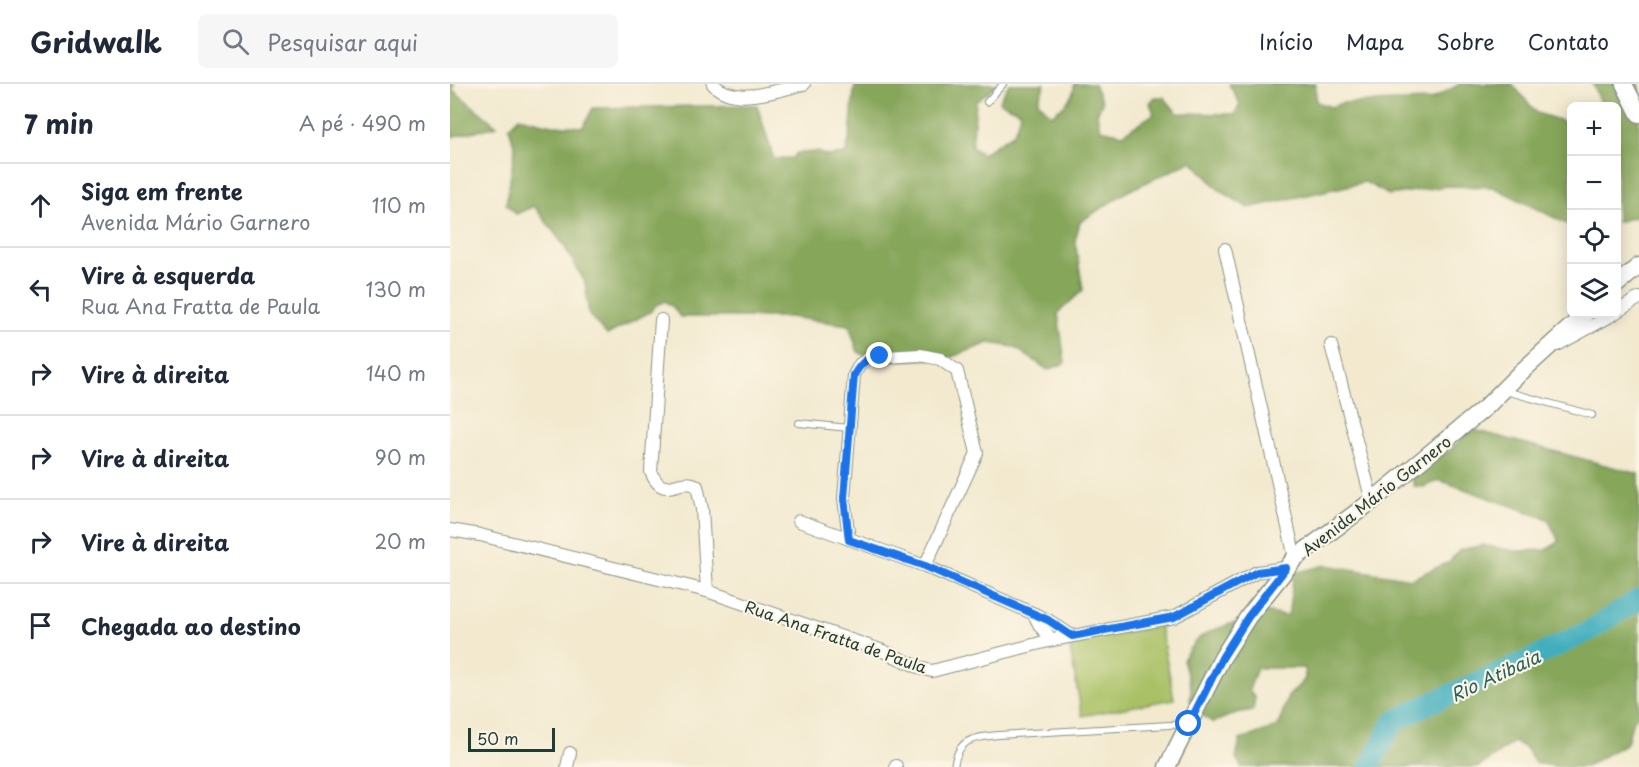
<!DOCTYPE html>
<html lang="pt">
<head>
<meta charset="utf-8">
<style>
	body { margin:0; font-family:"Playpen Sans",sans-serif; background:#f6f6f7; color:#1f2937 }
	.controls { position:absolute; right:18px; top:18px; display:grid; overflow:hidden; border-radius:9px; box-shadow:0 3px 15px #0003 }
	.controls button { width:54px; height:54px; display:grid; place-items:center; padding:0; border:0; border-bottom:2px solid #e0e1e3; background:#fff; color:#1f2937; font:30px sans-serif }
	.scale { position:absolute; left:18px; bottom:15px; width:87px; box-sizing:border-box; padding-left:6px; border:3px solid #1f3d34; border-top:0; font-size:16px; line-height:21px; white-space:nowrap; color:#1f3d34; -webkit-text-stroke:4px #fcf5e5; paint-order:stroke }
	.stop { position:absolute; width:18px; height:18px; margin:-14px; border:4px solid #1a73e8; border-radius:50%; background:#fff }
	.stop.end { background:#1a73e8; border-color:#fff; box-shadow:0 2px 6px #0008 }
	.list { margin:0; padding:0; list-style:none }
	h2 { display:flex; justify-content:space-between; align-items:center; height:78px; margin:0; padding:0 24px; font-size:26px }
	h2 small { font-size:20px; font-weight:400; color:#747a83 }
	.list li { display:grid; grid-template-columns:39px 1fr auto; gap:18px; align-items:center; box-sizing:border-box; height:84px; padding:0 24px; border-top:2px solid #e0e1e3 }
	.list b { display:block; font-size:22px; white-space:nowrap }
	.list p { margin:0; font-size:20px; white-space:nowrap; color:#747a83 }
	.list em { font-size:20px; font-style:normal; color:#747a83 }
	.icon { flex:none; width:33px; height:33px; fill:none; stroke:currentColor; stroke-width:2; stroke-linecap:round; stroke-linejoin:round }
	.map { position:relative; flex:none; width:1189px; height:683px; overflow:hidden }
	header { display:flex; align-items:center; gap:36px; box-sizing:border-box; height:84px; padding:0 30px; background:#fff; border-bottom:2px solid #e0e1e3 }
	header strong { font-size:28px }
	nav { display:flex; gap:33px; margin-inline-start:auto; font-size:21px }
	.search { width:420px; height:54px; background:#f6f6f7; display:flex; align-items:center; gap:15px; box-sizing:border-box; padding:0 21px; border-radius:9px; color:#747a83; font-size:22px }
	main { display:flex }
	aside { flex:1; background:#fff }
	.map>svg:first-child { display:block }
</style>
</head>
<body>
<header>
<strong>Gridwalk</strong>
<div class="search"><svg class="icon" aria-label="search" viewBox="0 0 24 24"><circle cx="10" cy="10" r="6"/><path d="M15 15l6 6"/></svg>Pesquisar aqui</div>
<nav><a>Início</a><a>Mapa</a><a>Sobre</a><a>Contato</a></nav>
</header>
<main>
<aside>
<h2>7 min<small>A pé · 490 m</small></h2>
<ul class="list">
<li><svg class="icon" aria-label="ahead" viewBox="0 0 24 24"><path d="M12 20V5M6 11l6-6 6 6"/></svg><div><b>Siga em frente</b><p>Avenida Mário Garnero</p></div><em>110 m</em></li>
<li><svg class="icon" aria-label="left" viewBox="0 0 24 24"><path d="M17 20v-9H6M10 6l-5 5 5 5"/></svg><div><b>Vire à esquerda</b><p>Rua Ana Fratta de Paula</p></div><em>130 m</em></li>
<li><svg class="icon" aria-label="right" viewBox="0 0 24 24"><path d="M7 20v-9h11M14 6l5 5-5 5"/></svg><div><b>Vire à direita</b></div><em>140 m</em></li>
<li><svg class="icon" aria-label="right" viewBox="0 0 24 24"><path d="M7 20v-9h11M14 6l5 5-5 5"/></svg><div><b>Vire à direita</b></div><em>90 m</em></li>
<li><svg class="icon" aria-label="right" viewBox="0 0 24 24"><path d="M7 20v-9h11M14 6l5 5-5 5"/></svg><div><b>Vire à direita</b></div><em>20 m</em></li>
<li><svg class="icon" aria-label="arrive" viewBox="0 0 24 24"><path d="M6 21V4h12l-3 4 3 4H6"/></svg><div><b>Chegada ao destino</b></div></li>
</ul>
</aside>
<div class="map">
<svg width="1189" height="683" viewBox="0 0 1189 683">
	<rect width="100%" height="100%" fill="#fcf5e5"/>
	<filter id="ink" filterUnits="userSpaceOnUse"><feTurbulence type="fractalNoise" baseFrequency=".0167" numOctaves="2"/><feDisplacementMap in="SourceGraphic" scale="12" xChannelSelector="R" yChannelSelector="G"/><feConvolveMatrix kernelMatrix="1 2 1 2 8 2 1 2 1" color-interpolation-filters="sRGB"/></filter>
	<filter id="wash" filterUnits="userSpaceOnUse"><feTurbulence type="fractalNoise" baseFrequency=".008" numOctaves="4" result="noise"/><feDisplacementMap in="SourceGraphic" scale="24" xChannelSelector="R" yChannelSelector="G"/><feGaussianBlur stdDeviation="1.35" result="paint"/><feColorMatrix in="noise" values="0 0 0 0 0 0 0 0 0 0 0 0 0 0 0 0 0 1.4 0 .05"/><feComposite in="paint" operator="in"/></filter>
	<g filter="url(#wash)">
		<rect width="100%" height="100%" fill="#f2e9cf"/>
		<!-- green -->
		<polygon fill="#a9c065" stroke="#647e4c" stroke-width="1.5" points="710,542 724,615 632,632 619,559"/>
		<!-- forest -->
		<g fill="#86a65a" stroke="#527247" stroke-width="1.5">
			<polygon points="0,0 4,0 3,6 47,42 0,53"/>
			<path d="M 414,0 L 547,0 L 526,18 L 522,63 L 532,70 L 564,49 L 571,28 L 549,18 L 559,0 L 595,0 L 588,17 L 601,31 C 612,24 625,14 624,0 L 644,0 L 652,18 L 647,30 L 650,45 L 673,50 L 704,30 L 700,19 L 705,13 L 714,13 L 727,29 L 785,30 L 790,20 L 779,0 L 866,0 L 866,18 L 881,23 L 892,19 L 981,16 L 1010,0 L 1062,0 L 1087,29 L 1118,39 L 1121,38 L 1121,142 L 1043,103 L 997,102 L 939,111 L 915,98 L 798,124 L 768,105 L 742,77 L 676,108 L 630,138 L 625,157 L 633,206 L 608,229 L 615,279 L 598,286 L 564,263 L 539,259 L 499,274 L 425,277 L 408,268 L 399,241 L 339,233 L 230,233 L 224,224 L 215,217 L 206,221 L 200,228 L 157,251 L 139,231 L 135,198 L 113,160 L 84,122 L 66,130 L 56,120 L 65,65 L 59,43 L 69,33 L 102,41 L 133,43 L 143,24 L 307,21 L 324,75 L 342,74 L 347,69 L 368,68 L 377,72 L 395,70 C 404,46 400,26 405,2 Z"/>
			<polygon points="1143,0 1189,0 1189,132 1167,138 1166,22 1152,22"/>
			<path d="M 1021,345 L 1189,390 L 1189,630 L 1183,636 L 1177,659 L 1135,683 L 1110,683 L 1085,679 L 1076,664 L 1064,658 L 1029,683 L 791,683 L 786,674 L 790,656 L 828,642 L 838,613 L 855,595 L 855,584 L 807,584 L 799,606 L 805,614 L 803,626 L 786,629 L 763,639 L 749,629 L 740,617 L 741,604 L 733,576 C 747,549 756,549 783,539 L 801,546 L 812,528 L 838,532 L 844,489 L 876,481 L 961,495 L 999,478 L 1010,466 L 1033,461 L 1065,467 L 1096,466 L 1109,458 L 1098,435 L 989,396 L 973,403 L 964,402 L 961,391 L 999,367 Z"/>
		</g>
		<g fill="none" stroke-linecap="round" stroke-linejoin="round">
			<!-- river -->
			<polyline stroke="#40aebd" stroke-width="21" points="919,683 943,638 976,621 1068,581 1139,547 1189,515"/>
		</g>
	</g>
	<g filter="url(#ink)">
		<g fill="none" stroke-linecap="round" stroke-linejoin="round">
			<!-- service casing -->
			<g stroke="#889382" stroke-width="8">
				<g id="service">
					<polyline points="537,18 553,0"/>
					<polyline points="1056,307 1142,331"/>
					<polyline points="349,339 399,344"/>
					<path d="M 504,683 C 508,654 523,654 548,651 L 737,640"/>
				</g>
			</g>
			<!-- minor casing -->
			<g stroke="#889382" stroke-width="14">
				<g id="minor">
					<path d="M 263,0 C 284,23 328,6 354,0"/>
					<polyline points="775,165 845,474"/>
					<polyline points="1166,228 1189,214"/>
					<path d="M 211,236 L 201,388 C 214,419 229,391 247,402 L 252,425 L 257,507"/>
					<polyline points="881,261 922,417"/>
					<polyline points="1107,261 1164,230"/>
					<polyline points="349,437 475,482"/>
					<polyline points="0,446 30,451 257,507 433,567 473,585 482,587 602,556 724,533 807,488 835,484"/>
					<polyline points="399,455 394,414 404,291 410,280 419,274 470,271 490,275 507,287 527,369 475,482 598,536 622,552"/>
					<polyline points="584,530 590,542 602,556"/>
					<polyline points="117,683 120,669"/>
					<polyline points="446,683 446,682"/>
				</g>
			</g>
			<!-- secondary casing -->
			<g stroke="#889382" stroke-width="19">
				<g id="secondary">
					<polyline points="1174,0 1189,30"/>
					<polyline points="1166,201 1189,182"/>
					<polyline points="717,683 772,574 798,533 845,474 922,417 1036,323 1069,290 1135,230"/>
				</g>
			</g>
			<!-- service -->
			<use href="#service" stroke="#fff" stroke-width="6"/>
			<!-- minor -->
			<use href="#minor" stroke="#fff" stroke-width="12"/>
			<!-- secondary -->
			<use href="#secondary" stroke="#fff" stroke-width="16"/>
		</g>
	</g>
	<g fill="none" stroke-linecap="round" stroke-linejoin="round" filter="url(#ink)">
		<!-- route -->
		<path stroke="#1a73e8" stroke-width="8" d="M 430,272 C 416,274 411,279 404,291 L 394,414 L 399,456 L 475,482 L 598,536 L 622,552 L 724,533 L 807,488 L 836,484 L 798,533 L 772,574 L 739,640"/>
	</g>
	<g text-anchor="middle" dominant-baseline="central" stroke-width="4.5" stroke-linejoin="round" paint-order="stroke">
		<!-- street labels -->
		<g font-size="16" fill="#1f3d34" stroke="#fcf5e5">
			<text transform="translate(926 411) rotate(-38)">Avenida Mário Garnero</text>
			<text transform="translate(386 552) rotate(19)">Rua Ana Fratta de Paula</text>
		</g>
		<!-- water labels -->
		<g font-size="18" font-style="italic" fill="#295f5d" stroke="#fcf5e5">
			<text transform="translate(1045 591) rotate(-25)">Rio Atibaia</text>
		</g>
	</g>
</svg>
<div class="controls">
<button>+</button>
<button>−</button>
<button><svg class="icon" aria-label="locate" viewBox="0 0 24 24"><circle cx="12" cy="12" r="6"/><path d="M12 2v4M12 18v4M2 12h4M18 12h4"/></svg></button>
<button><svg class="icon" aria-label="layers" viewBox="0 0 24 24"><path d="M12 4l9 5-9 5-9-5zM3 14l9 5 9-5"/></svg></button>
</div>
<div class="scale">50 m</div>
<div class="stop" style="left:739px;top:640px"></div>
<div class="stop end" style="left:430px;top:272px"></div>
</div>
</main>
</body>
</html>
